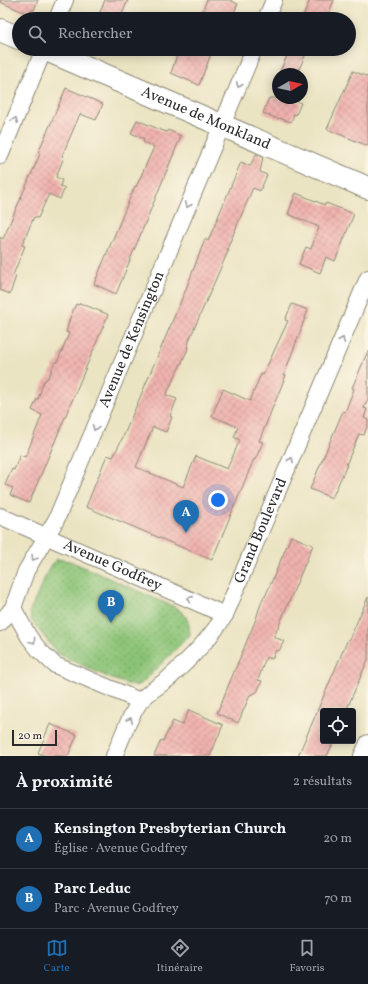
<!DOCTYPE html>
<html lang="fr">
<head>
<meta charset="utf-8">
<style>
	body { margin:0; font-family:Vollkorn,serif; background:#242831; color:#f1f3f6 }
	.controls { position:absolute; right:12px; bottom:12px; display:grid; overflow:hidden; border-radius:4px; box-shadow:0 2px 10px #0003 }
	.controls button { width:36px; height:36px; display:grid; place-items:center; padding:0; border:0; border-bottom:1px solid #363941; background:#171b24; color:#f1f3f6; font:20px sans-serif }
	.compass { position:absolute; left:272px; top:68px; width:36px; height:36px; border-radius:50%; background:#171b24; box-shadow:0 2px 10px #0003; rotate:81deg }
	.scale { position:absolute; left:12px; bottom:10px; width:45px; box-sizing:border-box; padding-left:4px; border:2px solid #2b2b2b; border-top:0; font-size:11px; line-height:14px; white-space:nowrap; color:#2b2b2b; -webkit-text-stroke:3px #fcf5e5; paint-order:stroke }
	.you { position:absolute; left:218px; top:500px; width:14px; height:14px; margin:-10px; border:3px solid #fff; border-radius:50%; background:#1a73e8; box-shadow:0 0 0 6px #1a73e833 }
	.badge { display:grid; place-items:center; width:26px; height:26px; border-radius:50%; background:#1f6fb2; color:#fff; font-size:13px; font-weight:700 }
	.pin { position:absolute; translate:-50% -33px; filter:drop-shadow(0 1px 2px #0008) }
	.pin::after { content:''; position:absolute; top:21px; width:14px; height:12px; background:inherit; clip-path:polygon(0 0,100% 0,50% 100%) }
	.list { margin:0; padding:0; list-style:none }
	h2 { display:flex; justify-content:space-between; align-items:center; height:52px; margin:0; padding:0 16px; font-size:17px }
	h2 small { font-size:13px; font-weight:400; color:#9ea1a6 }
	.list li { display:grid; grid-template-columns:26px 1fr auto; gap:12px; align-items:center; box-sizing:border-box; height:60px; padding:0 16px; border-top:1px solid #363941 }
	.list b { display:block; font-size:15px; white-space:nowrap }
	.list p { margin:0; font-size:13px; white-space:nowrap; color:#9ea1a6 }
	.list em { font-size:13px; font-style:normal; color:#9ea1a6 }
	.icon { flex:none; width:22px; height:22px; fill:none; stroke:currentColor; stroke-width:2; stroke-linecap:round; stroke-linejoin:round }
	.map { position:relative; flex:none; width:368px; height:756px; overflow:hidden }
	.search { position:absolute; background:#171b24; box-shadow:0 2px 10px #0003; left:12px; right:12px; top:12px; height:44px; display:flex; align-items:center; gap:10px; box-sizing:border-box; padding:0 14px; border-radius:22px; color:#9ea1a6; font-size:15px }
	.sheet { height:172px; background:#171b24 }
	nav { display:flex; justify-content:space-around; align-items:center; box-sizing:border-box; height:56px; border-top:1px solid #363941; background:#171b24; font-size:11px; color:#9ea1a6 }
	nav a { display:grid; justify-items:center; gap:2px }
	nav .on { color:#1f6fb2 }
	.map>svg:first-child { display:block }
</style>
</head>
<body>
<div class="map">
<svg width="368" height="756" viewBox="0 0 368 756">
	<defs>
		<pattern id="park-dots" width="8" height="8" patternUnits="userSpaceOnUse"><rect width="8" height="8" fill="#8cc477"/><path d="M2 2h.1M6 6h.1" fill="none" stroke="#739f62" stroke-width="1.8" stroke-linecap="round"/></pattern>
		<pattern id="building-cross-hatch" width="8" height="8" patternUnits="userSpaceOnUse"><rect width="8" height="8" fill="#f0b2ae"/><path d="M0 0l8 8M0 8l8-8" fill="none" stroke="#ce9996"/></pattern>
	</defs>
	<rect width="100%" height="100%" fill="#fcf5e5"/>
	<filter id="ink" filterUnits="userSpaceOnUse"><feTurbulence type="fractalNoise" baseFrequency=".025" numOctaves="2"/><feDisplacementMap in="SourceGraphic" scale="8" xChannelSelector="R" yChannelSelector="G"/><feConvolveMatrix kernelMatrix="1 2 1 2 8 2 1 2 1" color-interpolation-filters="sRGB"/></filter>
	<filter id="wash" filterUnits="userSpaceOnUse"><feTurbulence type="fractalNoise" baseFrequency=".012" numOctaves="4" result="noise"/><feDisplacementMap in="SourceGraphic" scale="16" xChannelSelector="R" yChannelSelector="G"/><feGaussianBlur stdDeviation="0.9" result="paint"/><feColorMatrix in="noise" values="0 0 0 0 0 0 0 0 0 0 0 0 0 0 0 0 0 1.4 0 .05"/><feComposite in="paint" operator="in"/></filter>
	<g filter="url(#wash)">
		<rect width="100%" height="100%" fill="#ebe4c3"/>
		<!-- park -->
		<path fill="url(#park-dots)" stroke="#5c7851" d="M 57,559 L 70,561 L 177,608 C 188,617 189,621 190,635 L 141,684 L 134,686 L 112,679 L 69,659 L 57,653 L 31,620 L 30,611 L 49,568 Z"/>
		<g id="blocks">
			<!-- building -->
			<g fill="url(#building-cross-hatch)">
				<polygon points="0,0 38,0 34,10 26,13 0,2"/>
				<polygon points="105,0 128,0 120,19 97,19"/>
				<polygon points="207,0 230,0 238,4 231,19 199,19"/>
				<polygon points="310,0 334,0 326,19 302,19"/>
				<polygon points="179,49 213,49 199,85 171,73"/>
				<polygon points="290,49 308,49 297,74 279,74"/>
				<polygon points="353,71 368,77 368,146 327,129"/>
				<polygon points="66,88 103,104 96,120 80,114 62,156 64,157 56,177 62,180 60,186 65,188 60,199 49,194 38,218 34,217 22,245 25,246 13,275 16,276 10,294 0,290 0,237 3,239 16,209 40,154 38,153"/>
				<polygon points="269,98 290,98 301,103 296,115 294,114 291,122 279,118 278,119 263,113"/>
				<polygon points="137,120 161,130 167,132 168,130 181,136 116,294 94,284 135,186 136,187 154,147 143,142 144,139 131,133"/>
				<polygon points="256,154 263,157 260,172 267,175 260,191 253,188 227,249 229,249 190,338 187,348 188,349 166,395 177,399 170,416 172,417 166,432 153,427 136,467 183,487 196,456 227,469 240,440 234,437 238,427 212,416 223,389 250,401 261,374 263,375 288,321 285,320 292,304 308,310 284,375 286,375 259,441 263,442 255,460 254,459 212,560 86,507 107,455 113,457 124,435 186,289 205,239 208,241 241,162 250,166"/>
				<polygon points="296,193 325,205 326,203 354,214 335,261 326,257 320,273 299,264 306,247 311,249 319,227 288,214"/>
				<polygon points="80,303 107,314 108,315 29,503 10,495 13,488 5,485 12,469 14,470 20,455 25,457 31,443 42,415 32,410 37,399 38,399 44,381 45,381 47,378 48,378 55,362 57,363 69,333 66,332 70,318 76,304 79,305"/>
				<polygon points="368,351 368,399 364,408 367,409 364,418 368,420 368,424 364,435 359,434 346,465 347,465 332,498 310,489 343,411 345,412 354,389 352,388"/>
				<polygon points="291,536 313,545 274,637 284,641 279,651 276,650 272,659 266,657 258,680 262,681 257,692 250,695 238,723 217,713 256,619 259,609 264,596 265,597"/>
				<polygon points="368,597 368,659 346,711 323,711 323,741 334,741 327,756 298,756 348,639 349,640"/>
				<polygon points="189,710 223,725 210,756 154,756 161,740 163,741 173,721 182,725"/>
				<polygon points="50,724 77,735 68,756 46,756 38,753"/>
			</g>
		</g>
	</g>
	<g filter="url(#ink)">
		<use href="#blocks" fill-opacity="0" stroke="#8b8877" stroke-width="1"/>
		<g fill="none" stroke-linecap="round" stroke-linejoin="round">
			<!-- street casing -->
			<g stroke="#8b8877" stroke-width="18">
				<g id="street">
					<polyline points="57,19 65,0"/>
					<polyline points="266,19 274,0"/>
					<polyline points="0,156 44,49"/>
					<path id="s1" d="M 0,516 L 225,615"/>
					<polyline points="13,608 29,637 40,651 55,665 140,701"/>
					<path id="s2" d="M 0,623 L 13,608 L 26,571 L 56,520 L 254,49"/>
					<path id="s3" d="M 114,756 C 122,738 128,719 139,703 C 145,694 159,686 168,679 C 189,660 210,639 225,615 L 368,278"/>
					<polyline points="362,756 368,743"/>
				</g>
			</g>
			<!-- secondary casing -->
			<g stroke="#8b8877" stroke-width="24">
				<g id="secondary">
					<polyline points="0,30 19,38"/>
					<path id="s4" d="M 44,49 L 368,188"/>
				</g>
			</g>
			<!-- street -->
			<use href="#street" stroke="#fff" stroke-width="16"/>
			<!-- secondary -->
			<use href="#secondary" stroke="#fff" stroke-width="22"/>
		</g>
		<!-- one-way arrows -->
		<defs><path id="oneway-chevron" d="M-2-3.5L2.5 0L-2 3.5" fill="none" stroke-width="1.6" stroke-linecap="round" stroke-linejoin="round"/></defs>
		<g stroke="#a0a0a0">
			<use href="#oneway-chevron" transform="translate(239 85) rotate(113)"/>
			<use href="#oneway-chevron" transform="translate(15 120) rotate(-67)"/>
			<use href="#oneway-chevron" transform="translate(188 205) rotate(113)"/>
			<use href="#oneway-chevron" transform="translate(342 340) rotate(-67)"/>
			<use href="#oneway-chevron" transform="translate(95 428) rotate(113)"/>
			<use href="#oneway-chevron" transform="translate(291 460) rotate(-67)"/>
			<use href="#oneway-chevron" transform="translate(34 558) rotate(122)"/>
			<use href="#oneway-chevron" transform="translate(190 599) rotate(-156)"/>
			<use href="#oneway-chevron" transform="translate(33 641) rotate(53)"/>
			<use href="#oneway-chevron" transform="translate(130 720) rotate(-64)"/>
		</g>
	</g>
	<g text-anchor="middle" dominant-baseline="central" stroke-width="3" stroke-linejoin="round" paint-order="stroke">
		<!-- street labels -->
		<g font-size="15" fill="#2b2b2b" stroke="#fcf5e5">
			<text stroke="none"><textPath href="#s4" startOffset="176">Avenue de Monkland</textPath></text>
			<text stroke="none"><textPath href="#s2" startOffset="314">Avenue de Kensington</textPath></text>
			<text stroke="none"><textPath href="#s3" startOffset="274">Grand Boulevard</textPath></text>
			<text stroke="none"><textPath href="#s1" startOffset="123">Avenue Godfrey</textPath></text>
		</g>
	</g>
</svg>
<div class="controls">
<button><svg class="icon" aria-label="locate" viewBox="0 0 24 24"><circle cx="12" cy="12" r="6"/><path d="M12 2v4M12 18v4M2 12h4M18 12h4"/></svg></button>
</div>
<svg class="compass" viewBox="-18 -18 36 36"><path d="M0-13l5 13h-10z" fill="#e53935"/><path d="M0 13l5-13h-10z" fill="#9ea1a6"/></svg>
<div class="scale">20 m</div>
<div class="you"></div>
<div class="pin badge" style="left:186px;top:533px">A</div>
<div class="pin badge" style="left:111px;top:623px">B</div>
<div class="search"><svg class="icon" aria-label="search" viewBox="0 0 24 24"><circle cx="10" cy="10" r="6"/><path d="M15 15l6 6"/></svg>Rechercher</div>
</div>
<section class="sheet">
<h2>À proximité<small>2 résultats</small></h2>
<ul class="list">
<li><span class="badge">A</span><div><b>Kensington Presbyterian Church</b><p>Église · Avenue Godfrey</p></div><em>20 m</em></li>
<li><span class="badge">B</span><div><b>Parc Leduc</b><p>Parc · Avenue Godfrey</p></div><em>70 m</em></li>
</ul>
</section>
<nav>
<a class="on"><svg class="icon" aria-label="map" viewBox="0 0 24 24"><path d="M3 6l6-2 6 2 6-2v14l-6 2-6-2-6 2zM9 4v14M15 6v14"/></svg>Carte</a>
<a><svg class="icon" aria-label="directions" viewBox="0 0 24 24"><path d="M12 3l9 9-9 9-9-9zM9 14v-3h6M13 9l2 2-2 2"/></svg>Itinéraire</a>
<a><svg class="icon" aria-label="saved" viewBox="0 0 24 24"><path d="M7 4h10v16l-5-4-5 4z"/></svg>Favoris</a>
</nav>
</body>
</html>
